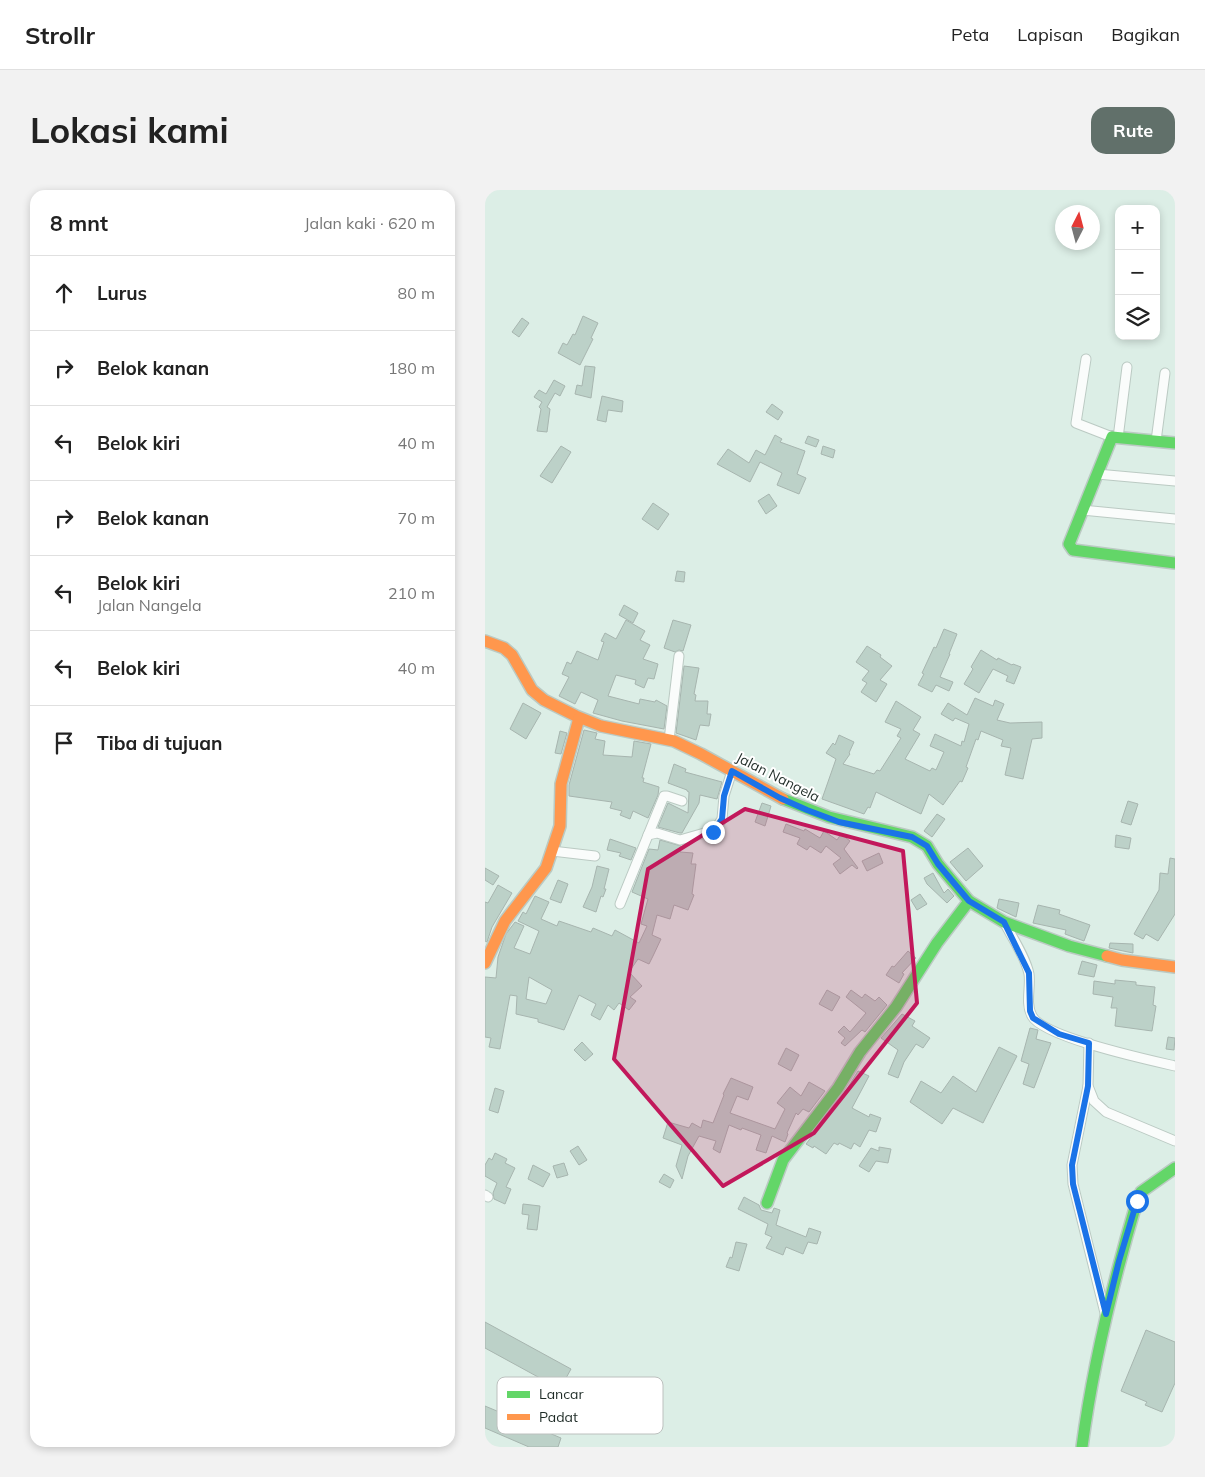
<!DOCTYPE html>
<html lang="id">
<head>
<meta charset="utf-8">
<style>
	body { margin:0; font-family:Mulish,sans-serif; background:#f2f2f2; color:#222 }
	.controls { position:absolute; right:15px; top:15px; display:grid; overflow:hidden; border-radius:10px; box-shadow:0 2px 8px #0003 }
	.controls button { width:45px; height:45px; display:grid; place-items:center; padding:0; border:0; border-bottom:1px solid #e0e0e0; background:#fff; color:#222; font:25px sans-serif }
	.compass { position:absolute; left:570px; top:15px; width:45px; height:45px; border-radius:50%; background:#fff; box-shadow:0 2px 8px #0003; rotate:6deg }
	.stop { position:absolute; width:15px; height:15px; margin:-11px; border:4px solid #1a73e8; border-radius:50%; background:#fff }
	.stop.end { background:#1a73e8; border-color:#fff; box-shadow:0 1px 5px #0008 }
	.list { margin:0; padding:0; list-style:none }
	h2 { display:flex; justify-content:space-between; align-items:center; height:65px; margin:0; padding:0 20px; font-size:21px }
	h2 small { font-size:16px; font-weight:400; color:#767676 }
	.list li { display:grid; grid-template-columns:32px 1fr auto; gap:15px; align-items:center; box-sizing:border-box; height:75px; padding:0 20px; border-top:1px solid #e0e0e0 }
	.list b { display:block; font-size:19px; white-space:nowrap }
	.list p { margin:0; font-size:16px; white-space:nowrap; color:#767676 }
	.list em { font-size:16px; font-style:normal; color:#767676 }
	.icon { flex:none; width:28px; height:28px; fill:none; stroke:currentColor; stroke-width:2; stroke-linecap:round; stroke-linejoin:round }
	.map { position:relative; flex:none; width:690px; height:1257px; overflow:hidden; border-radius:15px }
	header { display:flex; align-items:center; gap:30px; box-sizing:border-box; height:70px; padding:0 25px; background:#fff; border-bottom:1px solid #e0e0e0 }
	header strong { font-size:24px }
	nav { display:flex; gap:28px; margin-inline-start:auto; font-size:18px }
	.intro { display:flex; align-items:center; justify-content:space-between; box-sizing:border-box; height:120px; padding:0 30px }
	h1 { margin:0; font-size:35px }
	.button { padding:12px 22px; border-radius:15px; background:#61706a; color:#fff; font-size:18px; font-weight:700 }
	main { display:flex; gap:30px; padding:0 30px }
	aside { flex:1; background:#fff; border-radius:15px; box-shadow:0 2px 8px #0003 }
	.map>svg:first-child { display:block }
</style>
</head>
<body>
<header>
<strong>Strollr</strong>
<nav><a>Peta</a><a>Lapisan</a><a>Bagikan</a></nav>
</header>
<div class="intro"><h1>Lokasi kami</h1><a class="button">Rute</a></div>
<main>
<aside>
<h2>8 mnt<small>Jalan kaki · 620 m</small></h2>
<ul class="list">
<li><svg class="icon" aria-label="ahead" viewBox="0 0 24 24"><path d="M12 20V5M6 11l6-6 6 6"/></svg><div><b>Lurus</b></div><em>80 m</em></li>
<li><svg class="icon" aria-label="right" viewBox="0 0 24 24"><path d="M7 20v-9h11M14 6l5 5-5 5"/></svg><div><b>Belok kanan</b></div><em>180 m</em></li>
<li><svg class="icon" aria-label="left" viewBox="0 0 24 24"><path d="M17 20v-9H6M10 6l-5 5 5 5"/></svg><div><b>Belok kiri</b></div><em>40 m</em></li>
<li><svg class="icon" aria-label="right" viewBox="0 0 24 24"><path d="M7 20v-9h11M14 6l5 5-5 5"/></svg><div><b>Belok kanan</b></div><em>70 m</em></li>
<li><svg class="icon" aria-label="left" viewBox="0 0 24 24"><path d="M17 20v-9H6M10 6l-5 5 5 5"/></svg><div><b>Belok kiri</b><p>Jalan Nangela</p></div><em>210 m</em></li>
<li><svg class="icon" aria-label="left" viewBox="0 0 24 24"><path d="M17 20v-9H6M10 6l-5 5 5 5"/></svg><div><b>Belok kiri</b></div><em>40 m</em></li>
<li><svg class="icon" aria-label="arrive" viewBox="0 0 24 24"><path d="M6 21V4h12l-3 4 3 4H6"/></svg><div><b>Tiba di tujuan</b></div></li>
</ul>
</aside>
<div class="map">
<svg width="690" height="1257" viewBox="0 0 690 1257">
	<rect width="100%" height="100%" fill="#dceee6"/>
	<!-- building -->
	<g fill="#bcd1c8" stroke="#a7b5af" fill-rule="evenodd">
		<polygon points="98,126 113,133 106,148 108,149 95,175 73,163 78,153 82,155 88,144 90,145"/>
		<polygon points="37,128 44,133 34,147 27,142"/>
		<polygon points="100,176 110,177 106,208 90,204 92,195 97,196"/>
		<polygon points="69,190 80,196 75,206 70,203 62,217 65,219 62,242 52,241 56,219 54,217 57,212 49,207 54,200 61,204"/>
		<polygon points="117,206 138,211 137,222 123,220 121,232 112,230"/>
		<polygon points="287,214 298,222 293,230 281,222"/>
		<polygon points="290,245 297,249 295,252 320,261 312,284 321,288 314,304 292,295 297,283 275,272 265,292 232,274 243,259 264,273 271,260 280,265"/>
		<polygon points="323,246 334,250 331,257 320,253"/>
		<polygon points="76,256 86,262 67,293 55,286"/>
		<polygon points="338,256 350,260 348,268 336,264"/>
		<polygon points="284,304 292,316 281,324 273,311"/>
		<polygon points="168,313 184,324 173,340 157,329"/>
		<polygon points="192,381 200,382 199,392 190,391"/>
		<polygon points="139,415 153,423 148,433 134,425"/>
		<polygon points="141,430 160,441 155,450 165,455 158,469 173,474 169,489 163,488 159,498 150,494 151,490 131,485 123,506 154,514 155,509 170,512 171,510 182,516 179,539 137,531 108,523 113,510 96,502 90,514 74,506 84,487 77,484 82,472 86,474 92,461 113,470 119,452 116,451 120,443 131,449"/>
		<polygon points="188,430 206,435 198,461 194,460 190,462 179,458"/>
		<polygon points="459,439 472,444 464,464 465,464 455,487 468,492 464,501 451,495 447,502 433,495 439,484 437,483 449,457 451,458"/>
		<polygon points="382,456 396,465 395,467 407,476 395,490 402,494 391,512 376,502 382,493 377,490 384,481 371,472"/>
		<polygon points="496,460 512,470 513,468 527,475 528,474 536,477 529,494 521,491 523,486 508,479 494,503 479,494 488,479 486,477"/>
		<polygon points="199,476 214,478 209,504 211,505 210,511 223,511 222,524 226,524 224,536 215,535 211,550 191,543"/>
		<polygon points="490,508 508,516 510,510 519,514 512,530 525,533 557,532 557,548 547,549 538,589 520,585 526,558 516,556 518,550 496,541 493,550 491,549 481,577 483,578 477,592 475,591 458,615 444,604 436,624 391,602 385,618 383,617 379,624 337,609 351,569 341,563 348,553 350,555 354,545 369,552 364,563 365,564 358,574 389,584 392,580 395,581 416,548 412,546 416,539 400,532 411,511 436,527 428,540 435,544 420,569 445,581 447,578 451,580 459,562 445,556 450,544 476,556 477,551 479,552 484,534 470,528 468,531 456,524 463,513 482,525"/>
		<polygon points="38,513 56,523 41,549 25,539"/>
		<polygon points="99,540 112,543 110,549 120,551 118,565 147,567 149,551 166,554 157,588 159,588 158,592 174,597 173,605 163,628 148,621 145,629 135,625 137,621 125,618 127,612 84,606 84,595"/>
		<polygon points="75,541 82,543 76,564 70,563"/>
		<polygon points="189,574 201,579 200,582 237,592 232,609 215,605 214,613 197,643 195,643 173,637 183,613 203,623 204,602 202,601 202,600 183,593"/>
		<polygon points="643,611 653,614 646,635 636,632"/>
		<polygon points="277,613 286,616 280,636 270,632"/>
		<polygon points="452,624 460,629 447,647 439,641"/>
		<polygon points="301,634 319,641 320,639 335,648 339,641 352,650 356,644 365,651 359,659 373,678 372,679 367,675 355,684 348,674 356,668 341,656 336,663 325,656 322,660 312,654 315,648 298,642"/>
		<polygon points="631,645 646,648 644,659 630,657"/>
		<polygon points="125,649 151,658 146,670 134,666 136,663 122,660"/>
		<path d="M 175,650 L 196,656 L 195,662 L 208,663 L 206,674 L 211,674 L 207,704 L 209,705 L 203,720 L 189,715 L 185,729 L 172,725 L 167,745 L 176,749 L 168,766 L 164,774 L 153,769 L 144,782 L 157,796 L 145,807 L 151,811 L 144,820 L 134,813 L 129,820 L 123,815 L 115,830 L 106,825 L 111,814 L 94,805 L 79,840 L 53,832 L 53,829 L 31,824 L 32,806 L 25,805 L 15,859 L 4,857 L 6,848 L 0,847 L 0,787 L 11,788 L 13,767 L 21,744 L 30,732 L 39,736 L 29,758 L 45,764 L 54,741 L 33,731 L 38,722 L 41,724 L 50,706 L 64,712 L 56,729 L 72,736 L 74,731 L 106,742 L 108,738 L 127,746 L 130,740 L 154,753 L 162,736 L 156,734 L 163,709 L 147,702 L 164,659 L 173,660 ZM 44,787 L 67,800 L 61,814 L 41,809 Z"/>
		<polygon points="483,658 498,676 481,691 465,672"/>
		<polygon points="394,663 398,673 382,681 377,671"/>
		<polygon points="685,668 690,669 690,724 673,751 661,744 658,749 649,744 674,700 675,683 683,684"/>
		<polygon points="112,676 124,679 119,699 121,699 118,707 116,706 111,722 98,717 107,697"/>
		<polygon points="0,678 14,686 8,695 0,690"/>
		<polygon points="448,683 459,703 463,699 469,706 462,713 442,694 439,688"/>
		<polygon points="73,690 83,694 76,713 65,709"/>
		<polygon points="13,695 27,703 7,737 2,752 0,751 0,712 3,713"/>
		<polygon points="435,704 442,714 432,720 426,710"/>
		<polygon points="514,709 534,713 531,727 512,718"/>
		<polygon points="553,715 575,720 574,724 605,735 599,751 580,744 581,740 548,733"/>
		<polygon points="625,753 648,754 648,763 624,758"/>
		<polygon points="423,761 431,768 417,783 419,784 414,793 401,785 407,776 409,777"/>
		<polygon points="597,771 612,775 609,787 593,784"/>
		<polygon points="630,790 651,792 651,795 670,797 668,815 671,816 667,841 630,836 632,818 626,818 628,807 608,804 609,791 630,794"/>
		<polygon points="342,800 355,807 347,821 334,814"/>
		<polygon points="366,800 377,808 380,804 390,811 394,807 402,815 380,842 377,840 360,856 356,853 360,848 353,842 359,836 365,842 381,823 361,807"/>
		<polygon points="417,824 430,831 427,836 445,848 438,858 431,854 419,872 413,888 403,884 413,860 396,848"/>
		<polygon points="545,838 553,840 551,849 566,853 549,898 538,894 544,874 536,871"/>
		<polygon points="683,847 690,848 689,860 681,859"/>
		<polygon points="97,852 108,864 100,871 89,860"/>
		<polygon points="514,857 532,866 498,933 468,918 457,934 425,912 436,891 456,903 468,886 491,902"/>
		<polygon points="301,858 314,865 306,881 293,874"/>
		<polygon points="373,881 384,886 367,918 384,927 385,924 396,928 391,942 384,940 375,957 369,953 366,959 354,953 353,955 349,953 341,964 329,956 328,958 321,954 357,907"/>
		<polygon points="246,888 268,897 263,910 252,906 245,923 290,939 300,919 292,913 305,897 316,906 324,892 340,901 324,922 318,919 313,925 311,923 302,943 303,944 300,952 287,946 281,963 271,960 276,945 257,938 256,940 244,935 235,963 228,959 231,951 214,946 203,966 197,989 191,976 197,955 178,948 183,932 204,938 207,933 216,938 218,930 228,933 239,905 238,904"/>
		<polygon points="10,898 19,901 13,923 4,920"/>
		<polygon points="93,956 102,970 94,975 85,961"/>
		<polygon points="394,957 406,959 403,973 391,971 384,982 374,976 386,958 394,961"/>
		<polygon points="10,963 22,969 20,973 30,978 21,997 26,999 20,1014 9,1009 8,1003 12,993 0,986 0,975 4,968 7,970"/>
		<polygon points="79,973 83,985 72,988 68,976"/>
		<polygon points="48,975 65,984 58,997 43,989"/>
		<polygon points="179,984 189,990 185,998 174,992"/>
		<polygon points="259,1007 274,1015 276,1020 287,1023 289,1018 295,1020 291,1035 321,1047 324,1038 336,1042 332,1054 323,1052 318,1064 301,1057 298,1065 281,1058 287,1047 280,1044 283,1034 253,1019"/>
		<polygon points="38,1014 55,1016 52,1040 42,1039 44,1025 37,1024"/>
		<polygon points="251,1052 262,1054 254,1081 241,1077 245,1067 247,1068"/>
		<polygon points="0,1132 86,1179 75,1199 0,1158"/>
		<polygon points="661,1140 690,1152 690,1193 677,1222 660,1215 662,1212 636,1201"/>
		<polygon points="0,1216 76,1248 73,1257 44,1257 0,1238"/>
	</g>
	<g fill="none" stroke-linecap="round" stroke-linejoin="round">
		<!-- street casing -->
		<g stroke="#bbcac3" stroke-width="11">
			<g id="street">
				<polyline points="601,169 591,233 627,247"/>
				<polyline points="633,248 642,177"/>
				<polyline points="671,251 680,183"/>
				<polyline points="612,284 690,291"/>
				<polyline points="597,320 690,329"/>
				<polyline points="184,550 194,466"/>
				<polyline points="163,645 172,643 195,650 230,640 237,629 239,606 247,581"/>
				<polyline points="67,661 110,666"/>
				<polyline points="135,714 179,606 182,606 197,611"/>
				<path d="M 519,732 C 527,747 541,768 544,784 C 546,797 540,813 547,826 C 558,847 664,870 690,876"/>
				<polyline points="604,853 603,896 609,911 621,922 690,951"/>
				<polyline points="603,896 587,975 588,994 620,1123"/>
				<polyline points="0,1005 3,1007"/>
			</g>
		</g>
		<!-- fast casing -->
		<g stroke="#bbcac3" stroke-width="14">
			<g id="fast">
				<polyline points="690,253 627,247 584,354 588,360 690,373"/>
				<polyline points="298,609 344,627 427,647 442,656 453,674 484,711 519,732 584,756 622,766"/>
				<polyline points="282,1013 298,970 353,898 375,862 411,817 452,753 484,711"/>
				<path d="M 597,1257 C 608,1173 628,1092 652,1011 L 656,1002 L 690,978"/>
			</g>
		</g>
		<!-- slow casing -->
		<g stroke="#bbcac3" stroke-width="14">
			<g id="slow">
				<polyline points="0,451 19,458 27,465 47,500 59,510 91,526 116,536 189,551 216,564 298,609"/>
				<polyline points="622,766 637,770 690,777"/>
				<polyline points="0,773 20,731 61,678 75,636 76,594 94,528"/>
			</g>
		</g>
		<!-- street -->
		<use href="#street" stroke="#fafcfb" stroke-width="9"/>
		<!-- fast -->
		<use href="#fast" stroke="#63d668" stroke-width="11"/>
		<!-- slow -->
		<use href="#slow" stroke="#ff974d" stroke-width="11"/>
	</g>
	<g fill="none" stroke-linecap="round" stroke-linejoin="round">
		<!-- route -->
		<polyline stroke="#1a73e8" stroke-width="6" points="228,642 237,629 239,606 247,581 295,608 322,620 354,632 427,647 442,656 453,674 484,711 519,732 544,783 545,821 548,828 574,844 604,853 603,896 587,975 588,994 621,1124 634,1071 652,1011"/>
	</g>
	<!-- marked area -->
	<path fill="#c2185b" fill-opacity="0.2" stroke="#c2185b" stroke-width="4" stroke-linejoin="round" d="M 260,619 L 418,661 L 432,813 L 329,943 L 238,996 L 129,869 L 163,679 Z"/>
	<g text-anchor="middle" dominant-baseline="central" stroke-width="4" stroke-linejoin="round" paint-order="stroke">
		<!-- street labels -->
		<g font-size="14" fill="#1f2c27" stroke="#fff">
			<text transform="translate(293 587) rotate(27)">Jalan Nangela</text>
		</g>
	</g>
	<!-- legend -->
	<rect x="12" y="1187" width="166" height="57" rx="8" fill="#fff" stroke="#bcc0be" stroke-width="1"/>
	<rect x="22" y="1201" width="23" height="7" fill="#63d668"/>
	<rect x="22" y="1224" width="23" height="6" fill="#ff974d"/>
	<g font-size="14" fill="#1f2c27">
		<text x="54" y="1209">Lancar</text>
		<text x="54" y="1232">Padat</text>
	</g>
</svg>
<div class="controls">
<button>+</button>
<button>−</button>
<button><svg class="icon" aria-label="layers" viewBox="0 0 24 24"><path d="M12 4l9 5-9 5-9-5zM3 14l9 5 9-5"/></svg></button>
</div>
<svg class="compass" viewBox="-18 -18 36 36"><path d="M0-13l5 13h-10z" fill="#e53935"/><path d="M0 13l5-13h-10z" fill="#767676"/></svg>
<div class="stop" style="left:652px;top:1011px"></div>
<div class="stop end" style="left:228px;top:642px"></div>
</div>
</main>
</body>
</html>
